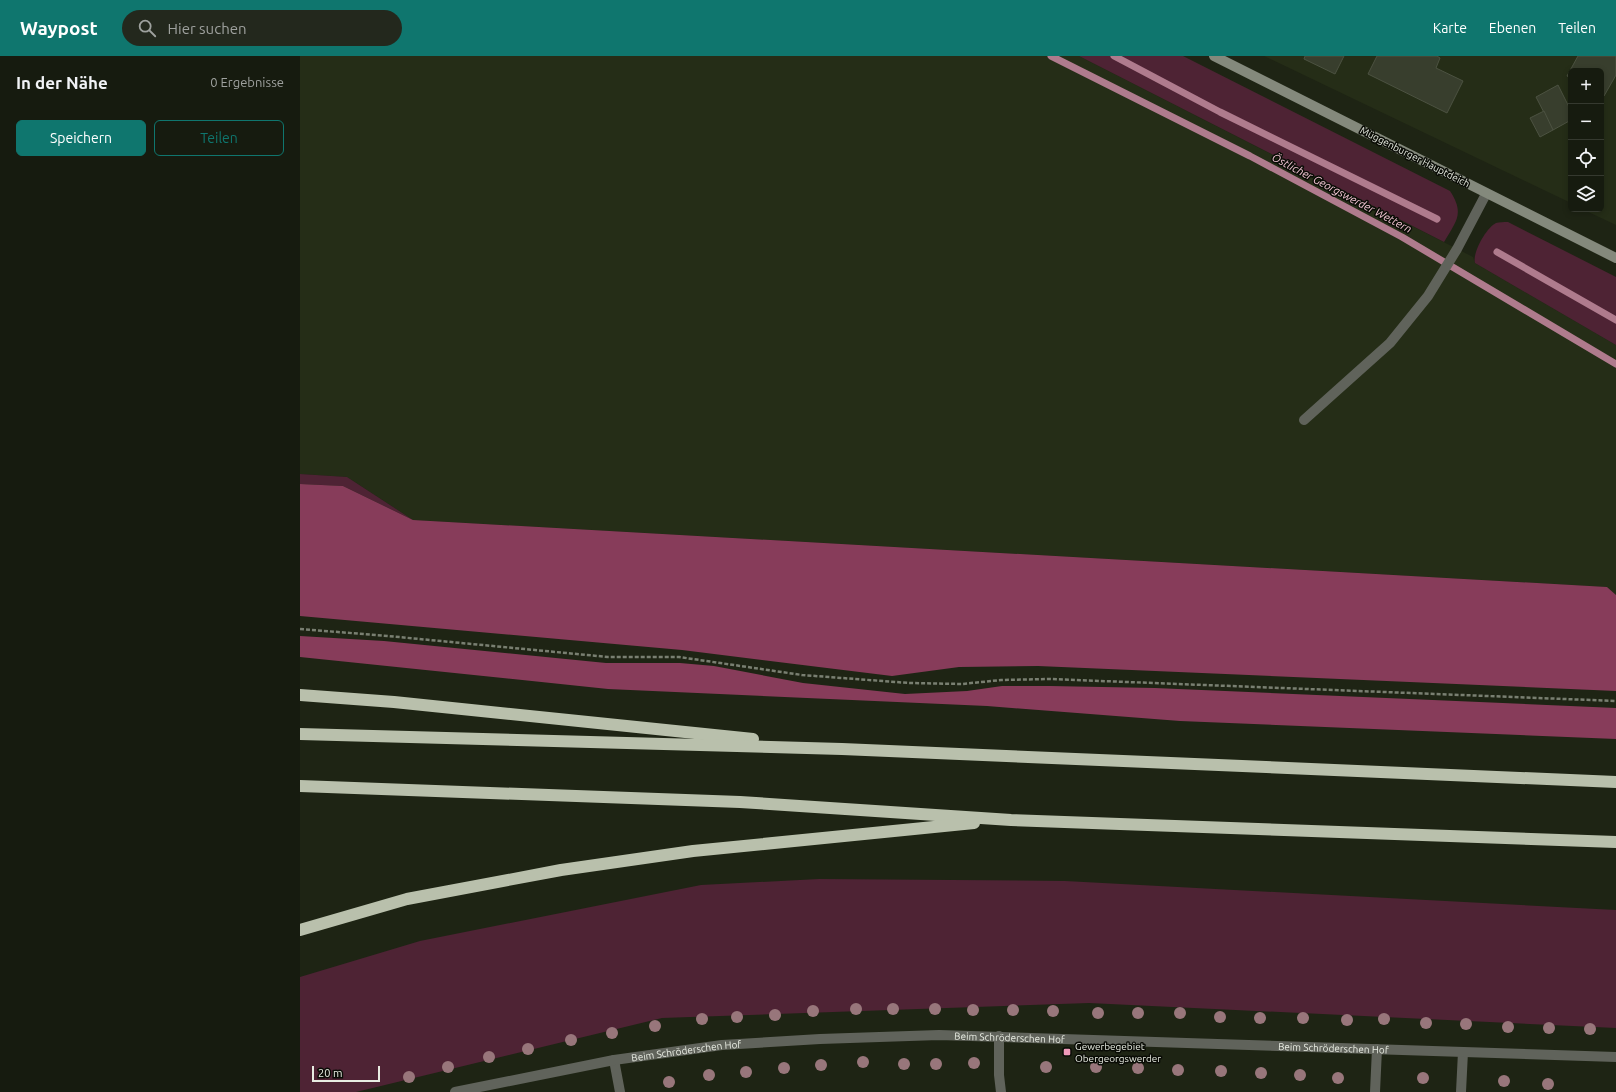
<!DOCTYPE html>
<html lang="de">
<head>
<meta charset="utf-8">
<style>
	body { margin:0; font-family:Ubuntu,sans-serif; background:#23281d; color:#f1f3f6 }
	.controls { position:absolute; right:12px; top:12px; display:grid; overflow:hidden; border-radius:6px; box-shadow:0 2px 6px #0003 }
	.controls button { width:36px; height:36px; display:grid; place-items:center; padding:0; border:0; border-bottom:1px solid #35392f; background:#161b0f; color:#f1f3f6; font:20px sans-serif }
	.scale { position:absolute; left:12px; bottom:10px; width:68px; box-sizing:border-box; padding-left:4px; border:2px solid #e8ece2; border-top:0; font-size:11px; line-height:14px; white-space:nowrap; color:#e8ece2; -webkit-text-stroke:3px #0a0c06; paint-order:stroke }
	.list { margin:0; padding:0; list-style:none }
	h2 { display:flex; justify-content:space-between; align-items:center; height:52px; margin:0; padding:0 16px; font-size:17px }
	h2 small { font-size:13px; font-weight:400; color:#9ea19e }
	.actions { display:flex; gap:8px; padding:12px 16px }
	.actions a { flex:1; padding:9px 0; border:1px solid #0f766e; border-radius:6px; text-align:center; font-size:14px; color:#0f766e }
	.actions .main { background:#0f766e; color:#fff }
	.icon { flex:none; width:22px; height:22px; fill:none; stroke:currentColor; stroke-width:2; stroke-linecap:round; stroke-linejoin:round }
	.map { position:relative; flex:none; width:1316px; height:1036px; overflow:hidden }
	header { display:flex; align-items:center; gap:24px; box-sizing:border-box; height:56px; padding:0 20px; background:#0f766e; color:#fff }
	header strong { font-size:19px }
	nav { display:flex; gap:22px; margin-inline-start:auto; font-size:14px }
	.search { width:280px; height:36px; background:#23281d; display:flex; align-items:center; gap:10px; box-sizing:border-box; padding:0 14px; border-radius:22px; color:#9ea19e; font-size:15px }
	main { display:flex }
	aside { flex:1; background:#161b0f }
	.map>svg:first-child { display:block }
</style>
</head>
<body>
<header>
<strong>Waypost</strong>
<div class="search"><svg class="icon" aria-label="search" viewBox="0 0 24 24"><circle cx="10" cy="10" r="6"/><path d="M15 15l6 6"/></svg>Hier suchen</div>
<nav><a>Karte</a><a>Ebenen</a><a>Teilen</a></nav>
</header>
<main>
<aside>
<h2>In der Nähe<small>0 Ergebnisse</small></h2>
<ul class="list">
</ul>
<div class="actions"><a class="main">Speichern</a><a>Teilen</a></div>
</aside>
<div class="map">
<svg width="1316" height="1036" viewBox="0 0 1316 1036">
	<rect width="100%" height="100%" fill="#1e2414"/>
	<!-- built -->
	<g fill="#252d17">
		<polygon points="0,0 779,0 1173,201 1175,207 1316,289 1316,539 1307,531 113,464 47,421 0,418"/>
		<polygon points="964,0 1316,0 1316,169 1282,153 1301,153 1301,15 1271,15 1271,147"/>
	</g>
	<!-- green -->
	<g fill="#4e2334">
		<path d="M 779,0 L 883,0 L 1150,135 C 1165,158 1156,165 1144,186 Z"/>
		<path d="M 1208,166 L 1316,221 L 1316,289 L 1175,207 C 1172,197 1186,172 1196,167 C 1199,166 1204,166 1208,166 Z"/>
		<polygon points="0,418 47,421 113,464 43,430 0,428"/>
		<polygon points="519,823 765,825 1316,854 1316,972 789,947 362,962 56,1036 0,1036 0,921 120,885 401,829"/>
	</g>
	<!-- forest -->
	<g fill="#873c5a">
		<polygon points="0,428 43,430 113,464 1307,531 1316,539 1316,635 738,610 659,611 592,620 382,594 0,560"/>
		<polygon points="0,580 84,585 306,607 380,607 414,610 503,627 605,638 667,635 702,630 750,630 855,632 1316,652 1316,683 880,665 687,650 308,633 0,601"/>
	</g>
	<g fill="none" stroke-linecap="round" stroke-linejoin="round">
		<!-- stream -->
		<g stroke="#af7b8d" stroke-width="7">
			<polyline points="751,0 950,100 1102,181 1316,308"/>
			<polyline points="814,0 920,56 1137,163"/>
			<polyline points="1197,196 1316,264"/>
		</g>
	</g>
	<!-- building -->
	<g fill="#383e2d" stroke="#4c5241">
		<polygon points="1005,0 1044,0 1035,18 1004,3"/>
		<polygon points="1077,0 1137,0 1140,2 1136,12 1163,25 1147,57 1068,18"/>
		<polygon points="1278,0 1316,0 1316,19 1304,40 1301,38 1301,15 1271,15 1271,22 1267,20"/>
		<polygon points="1258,29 1269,51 1271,50 1271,64 1253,74 1236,41"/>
		<polygon points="1244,55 1253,74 1240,81 1230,62"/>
	</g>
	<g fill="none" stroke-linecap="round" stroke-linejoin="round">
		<!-- path -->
		<polyline stroke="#797f71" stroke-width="2.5" stroke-dasharray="4 2" stroke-linecap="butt" points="0,573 88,580 308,601 379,601 502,619 609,627 662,628 701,624 750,623 1316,645"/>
		<!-- lane -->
		<g stroke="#60635b" stroke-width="10">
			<polyline points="1004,364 1090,287 1128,240 1157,193 1186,138"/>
			<polyline points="699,980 699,1019 701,1036"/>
			<polyline points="314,1004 320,1036"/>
			<polyline points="1075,1036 1077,993"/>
			<polyline points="1161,1036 1163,996"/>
		</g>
		<!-- street -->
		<path stroke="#60635b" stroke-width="10" id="s1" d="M 155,1036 L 314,1004 L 422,989 L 520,983 L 639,979 L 1316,1001"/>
		<!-- secondary -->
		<polyline stroke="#84897c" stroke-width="10" points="914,0 1316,202"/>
		<!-- highway -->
		<g stroke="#b9c0ac" stroke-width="12">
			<polyline points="0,639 94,646 453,683"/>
			<polyline points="0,678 542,693 1316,726"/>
			<polyline points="0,730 440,746 711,764 1316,786"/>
			<polyline points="0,874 107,843 261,814 393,795 674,767"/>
		</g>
	</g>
	<!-- trees -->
	<g fill="#98767b">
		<circle cx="556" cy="953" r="6"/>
		<circle cx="593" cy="953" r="6"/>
		<circle cx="635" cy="953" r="6"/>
		<circle cx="673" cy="954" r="6"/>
		<circle cx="713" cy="954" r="6"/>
		<circle cx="513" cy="955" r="6"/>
		<circle cx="753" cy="955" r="6"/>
		<circle cx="798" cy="957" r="6"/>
		<circle cx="838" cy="957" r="6"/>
		<circle cx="880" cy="957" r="6"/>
		<circle cx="475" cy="959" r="6"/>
		<circle cx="437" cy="961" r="6"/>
		<circle cx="920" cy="961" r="6"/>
		<circle cx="960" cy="962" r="6"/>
		<circle cx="1003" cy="962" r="6"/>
		<circle cx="402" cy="963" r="6"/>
		<circle cx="1084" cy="963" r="6"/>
		<circle cx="1047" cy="964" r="6"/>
		<circle cx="1126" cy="967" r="6"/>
		<circle cx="1166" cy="968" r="6"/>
		<circle cx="355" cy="970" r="6"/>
		<circle cx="1208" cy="971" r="6"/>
		<circle cx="1249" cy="972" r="6"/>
		<circle cx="1290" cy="973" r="6"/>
		<circle cx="312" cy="977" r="6"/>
		<circle cx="271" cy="984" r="6"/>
		<circle cx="228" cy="993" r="6"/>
		<circle cx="189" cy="1001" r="6"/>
		<circle cx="563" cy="1006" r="6"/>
		<circle cx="674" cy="1007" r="6"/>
		<circle cx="604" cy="1008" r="6"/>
		<circle cx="636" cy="1008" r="6"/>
		<circle cx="521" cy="1009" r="6"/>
		<circle cx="148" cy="1011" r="6"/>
		<circle cx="746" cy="1011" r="6"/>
		<circle cx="796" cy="1011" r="6"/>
		<circle cx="484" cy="1012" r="6"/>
		<circle cx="838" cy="1012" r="6"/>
		<circle cx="878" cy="1014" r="6"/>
		<circle cx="921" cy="1015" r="6"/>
		<circle cx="446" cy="1016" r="6"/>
		<circle cx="961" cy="1017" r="6"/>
		<circle cx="409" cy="1019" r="6"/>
		<circle cx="1000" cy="1019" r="6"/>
		<circle cx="109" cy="1021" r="6"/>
		<circle cx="1038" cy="1022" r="6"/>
		<circle cx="1123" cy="1022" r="6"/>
		<circle cx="1204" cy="1025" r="6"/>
		<circle cx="369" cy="1026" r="6"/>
		<circle cx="1248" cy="1028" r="6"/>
	</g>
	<!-- markers -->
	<rect fill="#ef9ab9" stroke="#0a0c06" stroke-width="1.5" x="763" y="992" width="8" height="8" rx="2"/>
	<g text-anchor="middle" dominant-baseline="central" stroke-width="3" stroke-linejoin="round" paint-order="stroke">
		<!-- street labels -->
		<g font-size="10" fill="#e8ece2" stroke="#0a0c06">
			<text transform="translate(1115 101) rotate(27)">Müggenburger Hauptdeich</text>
			<text stroke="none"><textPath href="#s1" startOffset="559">Beim Schröderschen Hof</textPath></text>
			<text stroke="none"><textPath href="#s1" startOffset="883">Beim Schröderschen Hof</textPath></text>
			<text stroke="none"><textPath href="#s1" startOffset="235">Beim Schröderschen Hof</textPath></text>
		</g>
		<!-- poi labels -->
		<g font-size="10" fill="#e8ece2" stroke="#0a0c06" text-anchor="start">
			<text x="775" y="990">Gewerbegebiet<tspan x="775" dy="12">Obergeorgswerder</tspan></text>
		</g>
		<!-- water labels -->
		<g font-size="11" font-style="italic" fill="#f5c8d6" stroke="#0a0c06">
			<text transform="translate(1042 137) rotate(28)">Östlicher Georgswerder Wettern</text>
		</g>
	</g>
</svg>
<div class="controls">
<button>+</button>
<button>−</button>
<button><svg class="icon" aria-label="locate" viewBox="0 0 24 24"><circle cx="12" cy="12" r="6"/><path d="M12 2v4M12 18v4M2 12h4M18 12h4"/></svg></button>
<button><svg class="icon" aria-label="layers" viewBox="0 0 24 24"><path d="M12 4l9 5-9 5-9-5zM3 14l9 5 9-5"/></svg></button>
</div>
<div class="scale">20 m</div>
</div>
</main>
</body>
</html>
